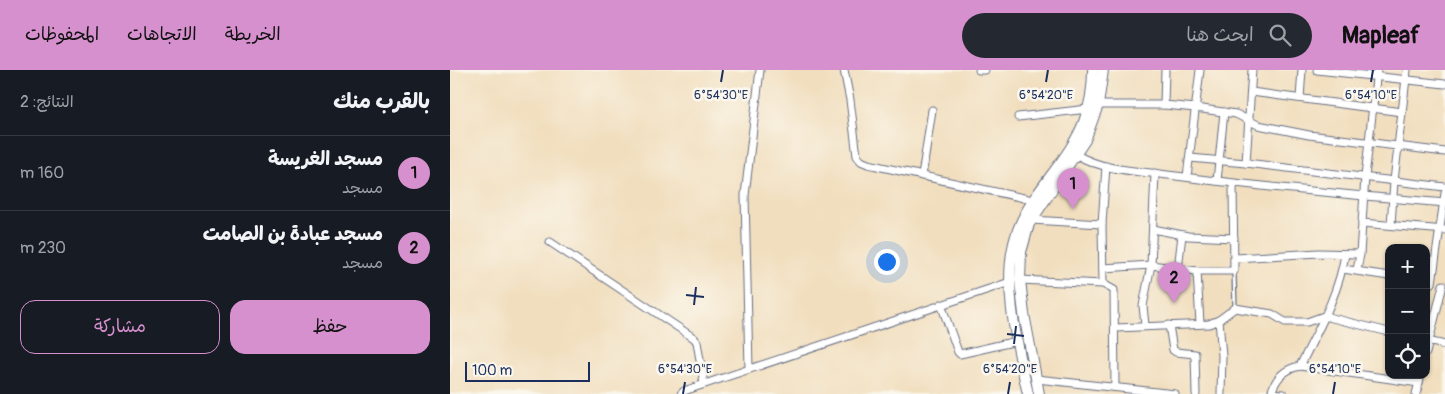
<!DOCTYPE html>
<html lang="ar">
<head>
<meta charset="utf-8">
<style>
	body { margin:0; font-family:Pangolin,"Playpen Sans Arabic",sans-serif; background:#242831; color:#f1f3f6; direction:rtl }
	.controls { position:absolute; right:15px; bottom:15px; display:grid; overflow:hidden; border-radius:10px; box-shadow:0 1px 4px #0004 }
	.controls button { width:45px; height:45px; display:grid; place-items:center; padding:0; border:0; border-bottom:1px solid #363941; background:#171b24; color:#f1f3f6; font:25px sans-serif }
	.scale { position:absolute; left:15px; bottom:12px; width:125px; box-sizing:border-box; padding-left:5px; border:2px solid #1b2f5e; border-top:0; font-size:14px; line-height:18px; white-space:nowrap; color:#1b2f5e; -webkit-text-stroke:4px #fbf7ec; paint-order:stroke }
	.you { position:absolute; left:436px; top:191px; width:18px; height:18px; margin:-12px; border:4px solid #fff; border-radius:50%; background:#1a73e8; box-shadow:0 0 0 8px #1a73e833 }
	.badge { display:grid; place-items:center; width:32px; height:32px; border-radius:50%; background:#d690ce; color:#111; font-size:16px; font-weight:700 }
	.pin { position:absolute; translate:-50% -41px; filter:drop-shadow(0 1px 2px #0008) }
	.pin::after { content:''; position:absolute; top:26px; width:18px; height:15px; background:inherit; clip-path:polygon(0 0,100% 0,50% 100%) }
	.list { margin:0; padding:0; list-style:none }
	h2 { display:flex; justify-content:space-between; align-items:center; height:65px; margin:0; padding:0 20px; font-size:21px }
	h2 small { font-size:16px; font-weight:400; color:#9ea1a6 }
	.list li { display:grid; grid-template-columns:32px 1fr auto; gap:15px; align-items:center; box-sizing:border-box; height:75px; padding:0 20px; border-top:1px solid #363941 }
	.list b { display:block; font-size:19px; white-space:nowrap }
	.list p { margin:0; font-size:16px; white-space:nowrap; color:#9ea1a6 }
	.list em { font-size:16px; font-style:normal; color:#9ea1a6 }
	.actions { display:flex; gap:10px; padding:15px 20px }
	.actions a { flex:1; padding:11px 0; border:1px solid #d690ce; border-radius:15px; text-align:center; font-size:18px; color:#d690ce }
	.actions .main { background:#d690ce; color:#111 }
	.icon { flex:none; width:28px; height:28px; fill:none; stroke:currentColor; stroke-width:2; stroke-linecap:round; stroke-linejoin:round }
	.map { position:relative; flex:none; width:995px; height:324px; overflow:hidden; direction:ltr }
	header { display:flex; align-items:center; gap:30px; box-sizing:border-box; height:70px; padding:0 25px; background:#d690ce; color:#111 }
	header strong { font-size:24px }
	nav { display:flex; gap:28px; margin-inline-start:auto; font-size:18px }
	.search { width:350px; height:45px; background:#242831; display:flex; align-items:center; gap:12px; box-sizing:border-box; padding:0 18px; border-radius:28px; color:#9ea1a6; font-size:19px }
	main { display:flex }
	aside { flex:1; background:#171b24 }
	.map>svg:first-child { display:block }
</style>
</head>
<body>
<header>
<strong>Mapleaf</strong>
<div class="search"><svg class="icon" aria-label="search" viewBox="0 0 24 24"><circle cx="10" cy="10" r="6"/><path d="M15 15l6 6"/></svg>ابحث هنا</div>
<nav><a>الخريطة</a><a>الاتجاهات</a><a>المحفوظات</a></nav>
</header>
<main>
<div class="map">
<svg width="995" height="324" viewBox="0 0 995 324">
	<rect width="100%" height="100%" fill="#fbf7ec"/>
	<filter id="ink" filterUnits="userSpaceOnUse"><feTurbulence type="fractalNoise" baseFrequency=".02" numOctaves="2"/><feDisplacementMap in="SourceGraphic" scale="10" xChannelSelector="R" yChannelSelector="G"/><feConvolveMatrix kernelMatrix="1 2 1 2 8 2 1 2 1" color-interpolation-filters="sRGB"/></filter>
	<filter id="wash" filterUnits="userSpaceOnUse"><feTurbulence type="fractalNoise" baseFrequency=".0096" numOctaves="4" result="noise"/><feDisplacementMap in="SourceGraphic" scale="20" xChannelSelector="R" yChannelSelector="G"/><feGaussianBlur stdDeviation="1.12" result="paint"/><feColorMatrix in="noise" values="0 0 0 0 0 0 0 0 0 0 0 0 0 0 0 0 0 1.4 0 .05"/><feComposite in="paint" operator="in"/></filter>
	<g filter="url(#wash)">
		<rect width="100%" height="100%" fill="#f1debe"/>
	</g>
	<g filter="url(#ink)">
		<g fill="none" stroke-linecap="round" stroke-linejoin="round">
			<!-- lane casing -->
			<g stroke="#666c80" stroke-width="5.5">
				<polyline id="lane" points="784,202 785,238"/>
			</g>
			<!-- street casing -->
			<g stroke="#666c80" stroke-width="9">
				<g id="street">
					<polyline points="394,0 400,30 407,86 411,91 418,94 583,130"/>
					<polyline points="529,0 535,0"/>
					<polyline points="802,0 796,93 995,117"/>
					<polyline points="867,0 995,14"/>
					<polyline points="801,22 952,42"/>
					<polyline points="850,28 852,0"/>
					<polyline points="714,35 715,0"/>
					<polyline points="568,47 638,39 648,35 714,35 746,38 786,44 808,55 859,65 995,82"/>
					<path d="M 627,85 C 656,102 693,101 726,106 C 816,118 905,125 995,133"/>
					<polyline points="740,88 796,93"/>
					<polyline points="472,106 482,40"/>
					<polyline points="737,107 750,0"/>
					<polyline points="767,111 774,42"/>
					<polyline points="581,150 652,154"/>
					<polyline points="912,153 995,160"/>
					<polyline points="941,155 944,111 957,0"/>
					<polyline points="703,159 738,166 784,168"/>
					<polyline points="100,172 244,268 247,272 254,314"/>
					<polyline points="785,188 869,183 910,184"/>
					<polyline points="653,198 701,195 747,201 784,201 783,114"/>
					<polyline points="728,199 732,165"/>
					<polyline points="893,199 939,206"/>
					<polyline points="907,200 910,184 915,107 927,0"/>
					<polyline points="747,201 750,254"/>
					<polyline points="570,210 653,214 664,220 665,317"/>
					<polyline points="982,213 995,123"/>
					<polyline points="653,214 652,154 656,96"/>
					<polyline points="491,234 508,282 510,284 567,271"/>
					<polyline points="769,250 772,286 771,324"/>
					<polyline points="695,255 693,236 701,195 705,103"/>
					<polyline points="719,255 723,280 726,282 745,284 746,324"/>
					<polyline points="666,258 759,254 769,250 785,238 822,244 835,252 857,252 874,246 939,262"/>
					<polyline points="977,271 995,275"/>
					<polyline points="976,283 993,215"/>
					<path d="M 850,296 C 868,260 889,224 895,184"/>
					<polyline points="299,299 295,125 310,0"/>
					<polyline points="587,309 725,324"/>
					<polyline points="821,323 833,324"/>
					<polyline points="231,324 234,321 560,212"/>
					<path d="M 821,324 C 825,308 834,299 850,296 L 969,313"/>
					<polyline points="966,324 971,305"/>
				</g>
			</g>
			<!-- primary casing -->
			<g stroke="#666c80" stroke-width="12">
				<g id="primary">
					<path d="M 578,324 C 568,278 551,212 566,166 C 579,123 618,94 634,52 C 640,36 643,17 643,0"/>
					<polyline points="589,324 574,244 570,210 571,182 579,154 635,70 648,35 653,0"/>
				</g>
			</g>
			<!-- lane -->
			<use href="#lane" stroke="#fff" stroke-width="3"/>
			<!-- street -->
			<use href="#street" stroke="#fff" stroke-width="7"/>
			<!-- primary -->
			<use href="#primary" stroke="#fff" stroke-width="10"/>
		</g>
	</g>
	<!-- ticks -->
	<path fill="none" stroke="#1b2f5e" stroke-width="2" d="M 271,12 L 273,0M 596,12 L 598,0M 921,12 L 923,0M 236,225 L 254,227M 244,235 L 246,217M 557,264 L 574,266M 564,274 L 566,256M 233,324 L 235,312M 558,324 L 560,312M 883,324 L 885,312"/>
	<g font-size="12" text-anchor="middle" fill="#1b2f5e" stroke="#fbf7ec" stroke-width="5" stroke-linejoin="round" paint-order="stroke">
		<text x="271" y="29">6°54'30"E</text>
		<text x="596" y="29">6°54'20"E</text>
		<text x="921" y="29">6°54'10"E</text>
		<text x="235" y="303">6°54'30"E</text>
		<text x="560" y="303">6°54'20"E</text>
		<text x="885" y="303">6°54'10"E</text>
	</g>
</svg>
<div class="controls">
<button>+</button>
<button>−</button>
<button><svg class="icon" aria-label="locate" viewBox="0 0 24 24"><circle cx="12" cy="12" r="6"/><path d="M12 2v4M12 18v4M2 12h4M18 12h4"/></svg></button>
</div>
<div class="scale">100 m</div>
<div class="you"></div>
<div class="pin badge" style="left:623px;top:139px">1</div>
<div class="pin badge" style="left:724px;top:233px">2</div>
</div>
<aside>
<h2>بالقرب منك<small>النتائج: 2</small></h2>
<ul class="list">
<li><span class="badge">1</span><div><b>مسجد الغريسة</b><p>مسجد</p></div><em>160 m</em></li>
<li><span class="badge">2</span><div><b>مسجد عبادة بن الصامت</b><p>مسجد</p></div><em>230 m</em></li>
</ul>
<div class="actions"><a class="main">حفظ</a><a>مشاركة</a></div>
</aside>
</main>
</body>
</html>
